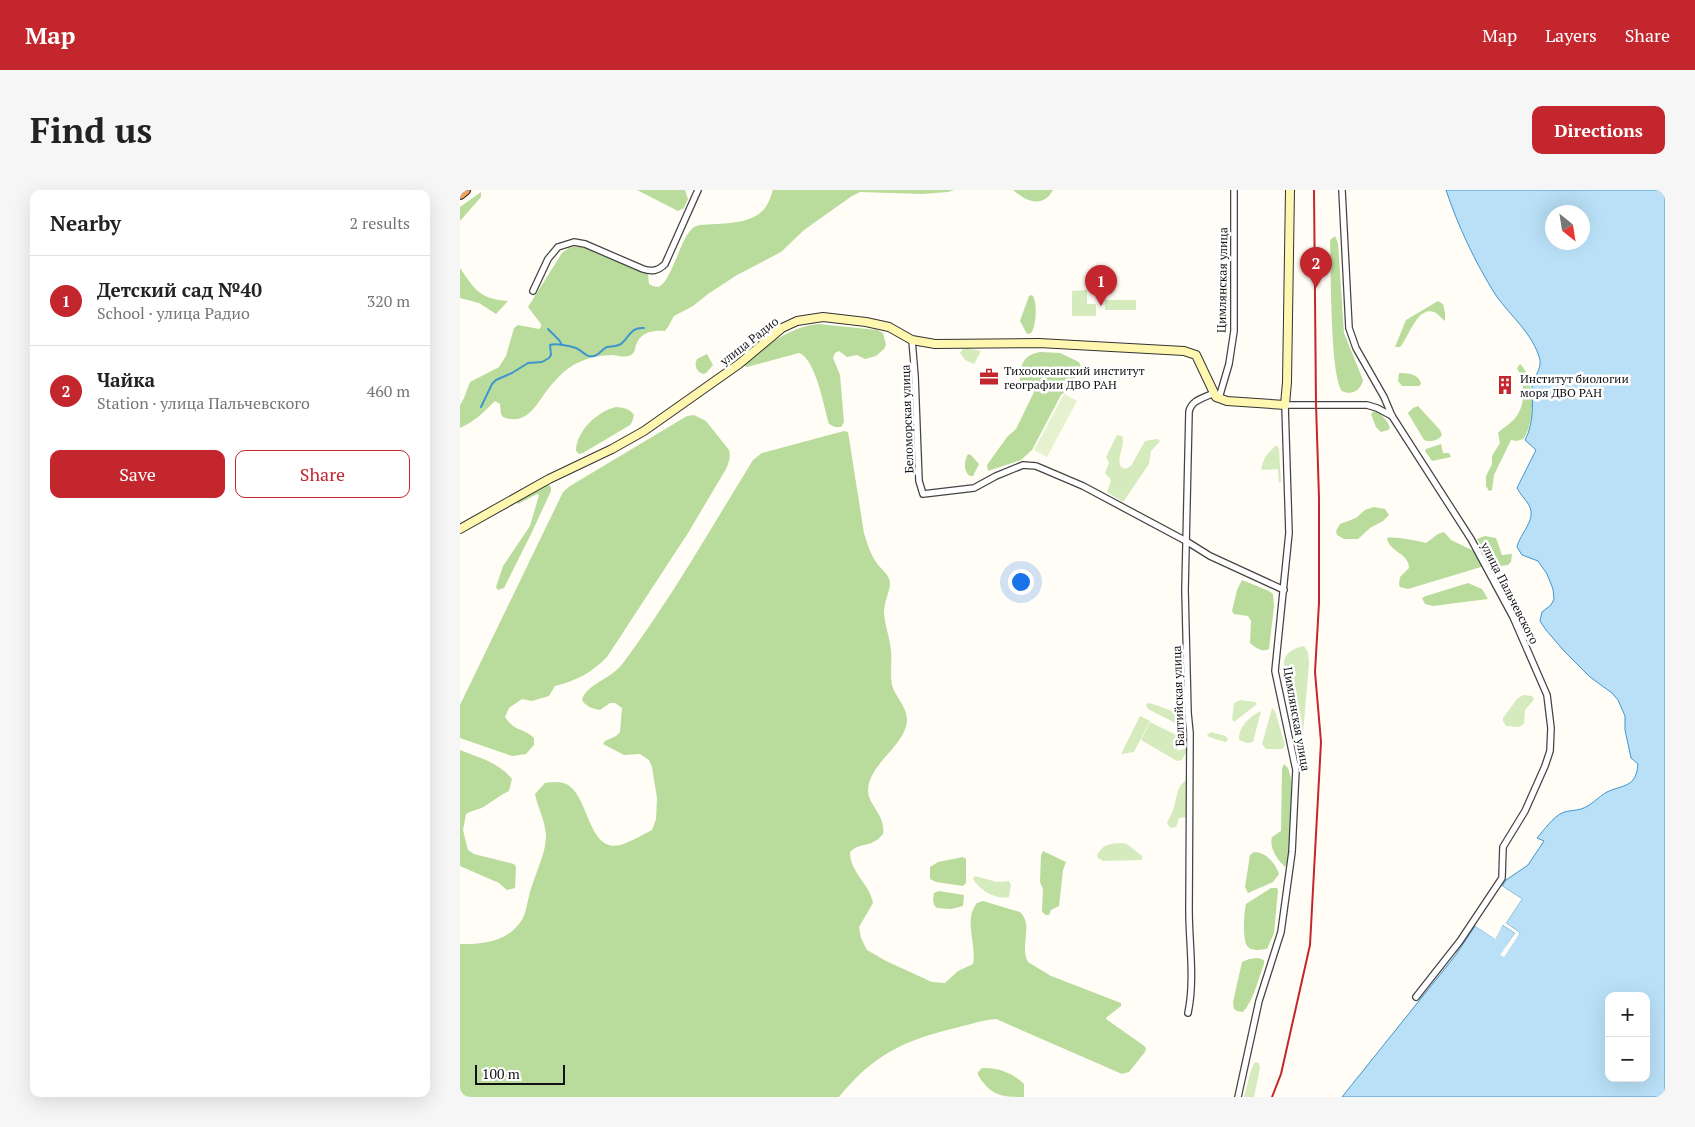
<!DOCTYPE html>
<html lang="en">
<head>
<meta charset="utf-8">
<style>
	body { margin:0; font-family:"PT Serif",serif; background:#f6f6f6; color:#222 }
	.controls { position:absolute; right:15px; bottom:15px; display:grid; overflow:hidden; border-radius:10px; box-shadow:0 5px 20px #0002 }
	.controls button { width:45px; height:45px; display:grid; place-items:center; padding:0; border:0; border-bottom:1px solid #e0e0e0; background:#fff; color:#222; font:25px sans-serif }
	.compass { position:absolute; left:1085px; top:15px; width:45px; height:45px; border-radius:50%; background:#fff; box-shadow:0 5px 20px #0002; rotate:150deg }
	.scale { position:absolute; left:15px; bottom:12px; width:90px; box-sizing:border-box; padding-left:5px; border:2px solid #111; border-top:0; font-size:14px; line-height:18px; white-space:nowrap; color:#111; -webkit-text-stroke:4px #fff; paint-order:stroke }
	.you { position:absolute; left:560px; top:391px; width:18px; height:18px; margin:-12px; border:4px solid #fff; border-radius:50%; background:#1a73e8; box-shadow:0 0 0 8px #1a73e833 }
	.badge { display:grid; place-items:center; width:32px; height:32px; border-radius:50%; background:#c4262e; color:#fff; font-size:16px; font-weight:700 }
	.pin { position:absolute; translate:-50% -41px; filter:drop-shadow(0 1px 2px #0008) }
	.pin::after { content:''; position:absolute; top:26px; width:18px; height:15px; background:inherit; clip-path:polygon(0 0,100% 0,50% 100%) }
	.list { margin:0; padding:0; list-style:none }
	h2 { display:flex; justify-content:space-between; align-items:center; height:65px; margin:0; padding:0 20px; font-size:21px }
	h2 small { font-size:16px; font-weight:400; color:#767676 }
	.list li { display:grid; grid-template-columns:32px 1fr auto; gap:15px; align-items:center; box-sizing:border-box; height:90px; padding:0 20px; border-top:1px solid #e0e0e0 }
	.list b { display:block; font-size:19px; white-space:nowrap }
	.list p { margin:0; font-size:16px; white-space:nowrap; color:#767676 }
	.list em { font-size:16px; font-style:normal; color:#767676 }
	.actions { display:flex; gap:10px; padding:15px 20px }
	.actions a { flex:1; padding:11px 0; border:1px solid #c4262e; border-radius:10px; text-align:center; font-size:18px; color:#c4262e }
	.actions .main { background:#c4262e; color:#fff }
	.map { position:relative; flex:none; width:1205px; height:907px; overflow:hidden; border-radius:10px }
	header { display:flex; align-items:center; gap:30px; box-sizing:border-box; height:70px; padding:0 25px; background:#c4262e; color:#fff }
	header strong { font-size:24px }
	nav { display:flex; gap:28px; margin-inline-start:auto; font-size:18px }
	.intro { display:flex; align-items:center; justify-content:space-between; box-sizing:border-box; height:120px; padding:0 30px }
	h1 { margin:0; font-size:35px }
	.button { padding:12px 22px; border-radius:10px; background:#c4262e; color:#fff; font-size:18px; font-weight:700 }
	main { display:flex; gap:30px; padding:0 30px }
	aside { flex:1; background:#fff; border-radius:10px; box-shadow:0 5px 20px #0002 }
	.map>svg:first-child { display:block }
</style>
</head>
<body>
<header>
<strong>Map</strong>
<nav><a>Map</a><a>Layers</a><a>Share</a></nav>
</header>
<div class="intro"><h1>Find us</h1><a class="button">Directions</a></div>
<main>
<aside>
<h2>Nearby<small>2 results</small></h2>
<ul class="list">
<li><span class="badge">1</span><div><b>Детский сад №40</b><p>School · улица Радио</p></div><em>320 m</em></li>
<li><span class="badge">2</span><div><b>Чайка</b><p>Station · улица Пальчевского</p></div><em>460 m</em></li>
</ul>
<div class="actions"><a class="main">Save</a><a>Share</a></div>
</aside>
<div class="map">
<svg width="1205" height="907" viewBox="0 0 1205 907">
	<rect width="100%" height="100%" fill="#fffdf5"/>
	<!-- green -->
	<g fill="#d5ebbd">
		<polygon points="627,100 627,114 636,114 636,126 612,126 612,101"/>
		<rect x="645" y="110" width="31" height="10"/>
		<polygon points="506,158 521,161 514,174 505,170 500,163 503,159"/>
		<path d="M 657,245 L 662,246 C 666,257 656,266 661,277 L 665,279 L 671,276 L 685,251 L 697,249 L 700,251 L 691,261 L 689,274 L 663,312 L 647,302 L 651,290 L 645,283 L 649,273 L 646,267 Z"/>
		<polygon points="815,256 817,256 819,259 821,292 819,293 818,279 802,280 801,278 805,267"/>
		<path d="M 844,456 L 848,462 L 849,473 L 842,556 C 834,546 819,479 825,468 C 828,461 837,457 844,456 Z"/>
		<polygon points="1063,505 1072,506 1074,509 1072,512 1065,520 1064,534 1059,537 1046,536 1043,531 1043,528 1057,509"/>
		<polygon points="780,510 795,512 797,514 774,532 772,529 774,513"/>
		<path d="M 688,513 C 693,513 723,525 728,529 L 727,536 L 721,536 L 688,519 L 686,515 Z"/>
		<polygon points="812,518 815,521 825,555 823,559 806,559 802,554"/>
		<path d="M 801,521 L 793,552 L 787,553 L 779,550 C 778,537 790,526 801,521 Z"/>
		<polygon points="680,526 690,531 674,562 661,564"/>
		<polygon points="690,532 722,548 717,561 729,557 722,570 717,571 681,550"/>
		<polygon points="751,542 766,546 768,550 765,552 749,547 747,545"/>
		<path d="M 726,590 L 726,627 L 719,628 L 716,637 L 711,638 L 707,634 C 708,630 710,627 712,623 C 717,612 715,598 726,590 Z"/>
		<path d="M 662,653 L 667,654 L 682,666 L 682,670 L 643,671 L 638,668 L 637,665 C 644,653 650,654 662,653 Z"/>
		<path d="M 515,686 L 537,692 L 549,691 L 551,695 L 549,707 C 535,710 520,700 513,689 Z"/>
		<polygon points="795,872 799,873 800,878 794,907 784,907 791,880"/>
	</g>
	<!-- forest -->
	<g fill="#b9dc9c">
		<polygon points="177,0 225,0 228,9 224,18 218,21"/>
		<path d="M 313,0 L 494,0 L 488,2 L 462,4 L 400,2 L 392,6 L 344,40 L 321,62 L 277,85 L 248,104 L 233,116 L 214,126 L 208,137 L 205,141 C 192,140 181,142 176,155 C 175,158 175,163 171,165 C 164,168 160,166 153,165 C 138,165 121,169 109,178 C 101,183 88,198 83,206 C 73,220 64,235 43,227 L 41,224 L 40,214 L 35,211 C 24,222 14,232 0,238 L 0,215 L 4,208 L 10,192 L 39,177 L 46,166 L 54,138 L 58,135 L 79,139 L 81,137 L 81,134 L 68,117 L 102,63 C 105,61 108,58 112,57 C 130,54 170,76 188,84 L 189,94 C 193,96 196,98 200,96 C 211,90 220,52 230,41 C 233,37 236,36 240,35 C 261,33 295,36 307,15 C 310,10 311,5 313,0 Z"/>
		<path d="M 553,0 L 593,0 C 583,19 565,11 553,0 Z"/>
		<polygon points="21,2 21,7 0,31 0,17"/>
		<path d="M 875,46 L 878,53 L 884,143 L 903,190 C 901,200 892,206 882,201 C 870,185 871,76 870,50 Z"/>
		<path d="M 0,78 C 15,100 20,109 48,111 L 36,124 L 19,113 L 0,108 Z"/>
		<path d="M 572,105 C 578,111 576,137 571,143 L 567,144 L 560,131 L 569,106 Z"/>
		<path d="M 978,111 L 983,114 L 985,123 L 985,131 C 982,129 979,125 976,123 C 958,113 949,147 940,157 L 935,157 L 946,130 Z"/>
		<path d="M 359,134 L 417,140 L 423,143 L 426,155 L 424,159 L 416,166 L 405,169 L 397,165 L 387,167 L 379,161 L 375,163 L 373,168 L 380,185 L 384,232 L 381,237 L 375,237 L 369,234 C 364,218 356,169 339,163 L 287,177 L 282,175 L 283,172 C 307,156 330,136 359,134 Z"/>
		<path d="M 580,162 L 600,163 L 619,172 L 621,177 L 610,197 L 601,205 L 572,260 L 561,270 L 528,281 L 527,275 L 547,247 L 556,239 L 574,202 L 570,196 L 560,191 C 560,175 563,165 580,162 Z"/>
		<path d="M 247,164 L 253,175 L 246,183 L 243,184 C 236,181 234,176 237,169 Z"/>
		<path d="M 1060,174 C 1075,187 1076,234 1063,249 L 1057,251 L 1051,250 L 1034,285 L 1032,300 L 1029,301 L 1026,296 L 1026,286 L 1032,274 L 1032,266 L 1040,253 L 1038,243 C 1043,237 1051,234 1056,227 C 1066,213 1065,193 1057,178 Z"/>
		<path d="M 939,183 C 948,183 959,184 961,194 L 959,196 L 942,196 L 938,191 Z"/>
		<path d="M 958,216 L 980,240 L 982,245 C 979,250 970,253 964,250 L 948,223 L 953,218 Z"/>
		<path d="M 156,217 C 164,218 169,218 174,225 L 172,232 L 170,235 L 123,263 L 119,264 L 116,261 C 116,241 138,221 156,217 Z"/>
		<path d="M 914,221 C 922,224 927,230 930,238 L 928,240 L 921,242 L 916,237 L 911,224 Z"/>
		<path d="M 234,225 L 246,231 L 269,260 C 271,267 269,272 266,279 L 228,343 L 147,467 C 131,483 116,491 95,496 L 89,506 L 72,511 L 62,509 L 49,518 L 45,527 C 56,543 63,537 74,548 L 74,555 L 66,564 L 52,566 L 0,548 L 0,515 L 103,302 L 110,296 L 227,226 Z"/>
		<path d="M 384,241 L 388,242 L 404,343 C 407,353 410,363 416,372 C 420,379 429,383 430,393 C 430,401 424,412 424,423 C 425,436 430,448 431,461 C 432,472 430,484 432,495 C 435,507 447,516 447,530 C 446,555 410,573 408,599 C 407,615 426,624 423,644 C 411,659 401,651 390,662 C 390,683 410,694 413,713 L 399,737 L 401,748 L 407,760 L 426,771 L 472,792 L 485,793 L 498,781 L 513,774 C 517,754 503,730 517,713 L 523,711 L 560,722 C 574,735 559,756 568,772 L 591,786 L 661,813 L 661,816 L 647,827 L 646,829 L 683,855 L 686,858 L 685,862 L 669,882 L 662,884 L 536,829 C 523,830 511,834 499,837 C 445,850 415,863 379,907 L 0,907 L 0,754 C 25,755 55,750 65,723 C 68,713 69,702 73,693 C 78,677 86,662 86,645 C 85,630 78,618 75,604 L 85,593 C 93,592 101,591 108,595 C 129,608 129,663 160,655 C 171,652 182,645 192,640 L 196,629 L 197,608 L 192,577 L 189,570 L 180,564 L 164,565 L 143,554 L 145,551 L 156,546 L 160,542 L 162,518 L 155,513 L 150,513 L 140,520 C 133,519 125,516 122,510 C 126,494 152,489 163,473 C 211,409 251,338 293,270 L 302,263 Z"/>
		<polygon points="981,254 983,263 989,263 991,267 972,271 965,261 966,259"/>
		<path d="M 508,264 L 511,265 L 519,274 L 513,286 L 510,286 C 503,281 504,271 508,264 Z"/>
		<polygon points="88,294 91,297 91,301 72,342 44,398 38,400 36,397 43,376 70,336 79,305 77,304 58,314 57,311"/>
		<polygon points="914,317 925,319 929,325 923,331 910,338 898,349 884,349 877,345 876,341 880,334 896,328 905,320"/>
		<path d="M 984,342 L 991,350 L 1014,361 L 1023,375 L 1021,377 L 948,399 L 940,397 L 939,394 L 940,387 L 949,378 C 949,363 929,362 927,348 C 932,346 959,351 966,353 L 978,344 Z"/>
		<polygon points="1025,346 1036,348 1042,365 1052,364 1051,372 1048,375 1034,377 1017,349"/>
		<path d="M 782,390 L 809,401 L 813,404 L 814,416 L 809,459 C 802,463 795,457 790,453 L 791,431 L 788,426 L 774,424 L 772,421 L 777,400 Z"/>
		<polygon points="1008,393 1022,399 1028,409 973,416 965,414 962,408 966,406"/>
		<path d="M 0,560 C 20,568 38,572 52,589 L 49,601 C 40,605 33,611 25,616 C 19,620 12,620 6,624 L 3,640 L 8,660 L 14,664 L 54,674 L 56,677 L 55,698 L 47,700 L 39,693 L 0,676 Z"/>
		<path d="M 824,574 L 828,578 L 831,588 C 831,602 832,670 825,677 C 817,669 809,658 812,647 L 821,641 L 822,579 Z"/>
		<polygon points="583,661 606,672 603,680 599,716 591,720 589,725 586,725 582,722 583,699 580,692 581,665"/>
		<path d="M 794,662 C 806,662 815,673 819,684 L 813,692 L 788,703 L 785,697 L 790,665 Z"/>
		<polygon points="503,667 506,669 506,693 503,696 476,692 470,689 470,677 478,672"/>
		<path d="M 811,698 L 817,698 L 818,700 L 814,743 L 807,759 C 801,760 792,761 788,757 C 782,752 784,721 786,714 Z"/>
		<path d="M 479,701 L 504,705 L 503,716 L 491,719 L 477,718 C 472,714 473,708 474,703 Z"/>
		<path d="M 798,768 L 804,770 L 804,774 C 798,789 794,810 783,822 L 777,821 L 774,819 L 773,812 L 782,772 L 789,769 Z"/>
		<path d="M 522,878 C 537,877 553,883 564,894 L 564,907 C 541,907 531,906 518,885 L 518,882 Z"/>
	</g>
	<!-- pitch -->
	<polygon fill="#e6f2cf" points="604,204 617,211 587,267 574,260"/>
	<!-- water -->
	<path fill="#b9e0f7" stroke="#3f96cf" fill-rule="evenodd" d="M 986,0 L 1205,0 L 1205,907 L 882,907 L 995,766 L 1015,736 L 1034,748 L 1043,735 L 1055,743 L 1041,765 L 1060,743 L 1046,733 L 1062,709 L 1042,696 L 1046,690 L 1068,675 L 1084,651 L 1077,648 C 1084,640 1093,627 1102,623 C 1108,620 1115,621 1121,619 C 1131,616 1138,607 1147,602 C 1164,594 1176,598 1178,574 L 1171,568 L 1165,540 L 1165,526 L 1158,510 L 1152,503 L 1130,487 L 1105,462 L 1086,440 L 1080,431 L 1082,422 L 1091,415 L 1094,409 L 1093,399 L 1087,384 L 1078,371 L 1062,365 L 1057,357 C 1060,343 1077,330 1069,315 C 1065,309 1060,304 1057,298 L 1076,260 L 1065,250 C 1075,232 1072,210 1072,190 C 1077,186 1081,176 1080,170 C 1073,143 1050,126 1035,104 C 1015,72 998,36 986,0 ZM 1092,22 L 1122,22 L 1122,52 L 1092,52 ZM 1149,806 L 1186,806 L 1186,888 L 1149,888 Z"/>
	<!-- pier -->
	<polygon fill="#fffdf5" points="1042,696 1062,709 1046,733 1060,743 1044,767 1040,765 1055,743 1043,735 1035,749 1015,736 1017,734 1034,745 1041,734 1044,733 1058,710 1041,698"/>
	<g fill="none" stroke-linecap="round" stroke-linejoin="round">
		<!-- stream -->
		<g stroke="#3f96cf" stroke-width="2">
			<polyline points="88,139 99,150 102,155"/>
			<path d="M 21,217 L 32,194 L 36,190 L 52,183 L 68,173 L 82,172 L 89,168 L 91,165 L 90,155 C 96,153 110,156 116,158 C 123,161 126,168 134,166 C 139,165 142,159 147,157 C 152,156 158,157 162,153 C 170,146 171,137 184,138"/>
		</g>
		<!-- street casing -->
		<g stroke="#444" stroke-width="8">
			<g id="street">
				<polyline points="882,0 889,138 896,158 924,207 932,226 1011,349 1053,427 1087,505 1091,538 1090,561 1085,576 1065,621 1043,657 1042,688 1000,751 956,807"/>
				<path d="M 73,101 L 88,69 L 98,57 L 114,52 L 125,54 L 183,79 C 192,82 198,81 205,74 L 238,0"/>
				<polyline points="452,150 455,186 459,291 463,304 514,298 536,286 563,275 576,276 623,296 726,351 750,366 824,400"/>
				<polyline points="759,208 769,174 774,141 774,0"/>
				<path d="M 728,823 C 735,790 729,753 729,720 C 729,661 730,602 730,543 L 728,523 L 725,400 L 729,222 C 731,210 744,208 754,203"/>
				<polyline points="778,907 799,811 821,742 832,662 836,580 815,481 829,343 825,215 907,215 917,218 932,226"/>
			</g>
		</g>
		<!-- secondary casing -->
		<g stroke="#333" stroke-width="10">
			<polyline id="secondary" points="0,339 89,289 152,259 184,241 279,174 322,138 337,131 363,127 406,132 429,137 452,150 475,154 579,153 724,161 736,165 754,203 756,207 767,211 825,215 827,192 830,0"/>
		</g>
		<!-- highway casing -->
		<g stroke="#222" stroke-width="12">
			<polyline id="highway" points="0,4 5,0"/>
		</g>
		<!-- street -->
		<use href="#street" stroke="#fff" stroke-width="5.5"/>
		<!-- secondary -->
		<use href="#secondary" stroke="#fff6b0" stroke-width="8"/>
		<!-- highway -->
		<use href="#highway" stroke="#f5a25d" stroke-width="10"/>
		<!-- rail -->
		<polyline stroke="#c4262e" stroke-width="2" points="812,907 821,884 850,755 861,552 855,482 859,413 859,308 856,214 854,0"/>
	</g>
	<!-- icons -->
	<defs>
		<g id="office-bare" transform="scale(1.5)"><path d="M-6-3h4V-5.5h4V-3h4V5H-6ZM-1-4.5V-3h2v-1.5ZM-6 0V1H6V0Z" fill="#c4262e" stroke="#fff" stroke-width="2.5" paint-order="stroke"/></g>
		<g id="building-bare" transform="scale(1.5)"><path d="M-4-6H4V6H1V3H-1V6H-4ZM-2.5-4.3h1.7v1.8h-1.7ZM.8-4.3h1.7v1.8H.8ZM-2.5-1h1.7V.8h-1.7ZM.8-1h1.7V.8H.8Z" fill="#c4262e" stroke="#fff" stroke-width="2.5" paint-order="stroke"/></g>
	</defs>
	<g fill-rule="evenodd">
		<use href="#office-bare" x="529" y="187"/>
		<use href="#building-bare" x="1045" y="195"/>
	</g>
	<g text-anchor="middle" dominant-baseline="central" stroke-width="5" stroke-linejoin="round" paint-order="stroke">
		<!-- street labels -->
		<g font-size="12" fill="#111" stroke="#fff">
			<text transform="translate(762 90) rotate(-89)">Цимлянская улица</text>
			<text transform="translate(289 151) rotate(-38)">улица Радио</text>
			<text transform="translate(447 229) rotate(-92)">Беломорская улица</text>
			<text transform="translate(1050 403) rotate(63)">улица Пальчевского</text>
			<text transform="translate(718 506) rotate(-92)">Балтийская улица</text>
			<text transform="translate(837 529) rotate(80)">Цимлянская улица</text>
		</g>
		<!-- poi labels -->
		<g font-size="12" fill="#111" stroke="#fff" text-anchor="start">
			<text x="544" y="180">Тихоокеанский институт<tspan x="544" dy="14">географии ДВО РАН</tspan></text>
			<text x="1060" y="188">Институт биологии<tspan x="1060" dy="14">моря ДВО РАН</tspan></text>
		</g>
	</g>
</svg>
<div class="controls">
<button>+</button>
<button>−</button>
</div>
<svg class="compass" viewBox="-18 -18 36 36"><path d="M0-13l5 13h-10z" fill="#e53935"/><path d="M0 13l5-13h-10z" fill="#767676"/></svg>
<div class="scale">100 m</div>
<div class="you"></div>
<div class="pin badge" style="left:641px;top:116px">1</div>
<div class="pin badge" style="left:856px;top:98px">2</div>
</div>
</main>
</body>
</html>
